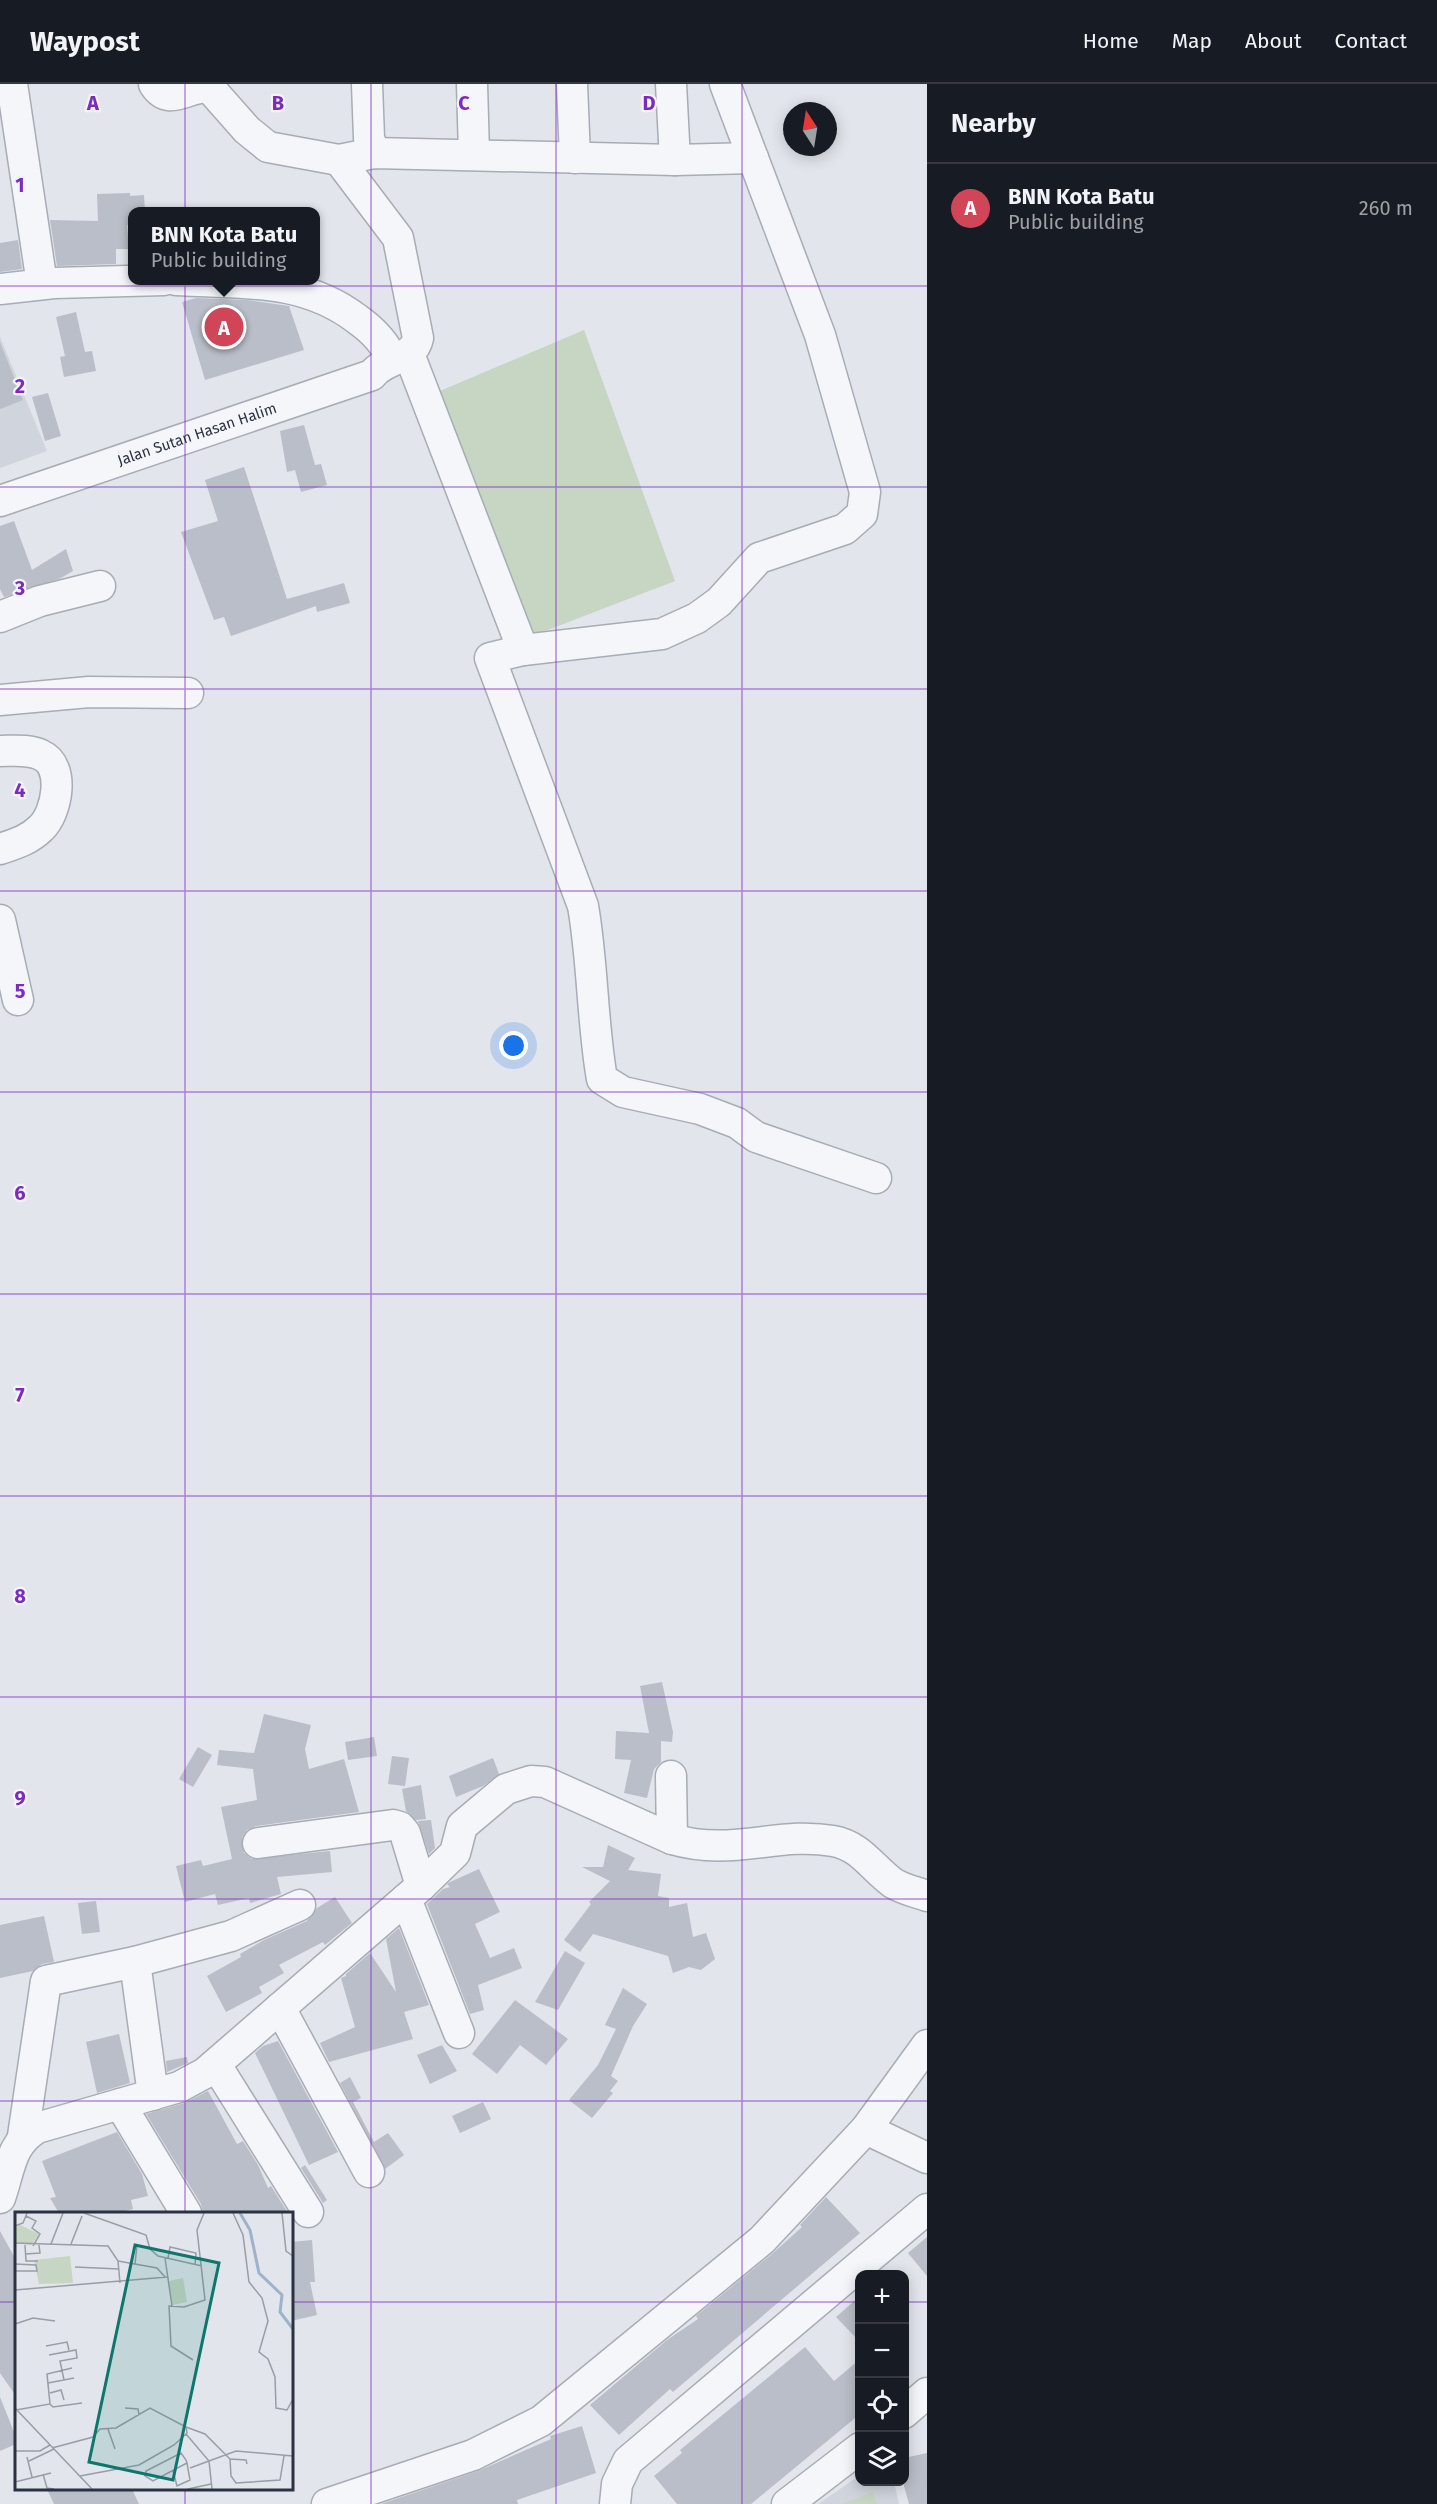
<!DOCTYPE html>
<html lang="en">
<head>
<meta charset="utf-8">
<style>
	body { margin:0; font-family:"Fira Sans",sans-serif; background:#20242c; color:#f1f3f6 }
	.controls { position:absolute; right:18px; bottom:18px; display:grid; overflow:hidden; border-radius:12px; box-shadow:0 3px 15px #0003 }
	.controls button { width:54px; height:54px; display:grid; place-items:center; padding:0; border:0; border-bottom:2px solid #363941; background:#171b24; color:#f1f3f6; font:30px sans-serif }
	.compass { position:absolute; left:783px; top:18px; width:54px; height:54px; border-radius:50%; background:#171b24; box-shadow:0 3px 15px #0003; rotate:348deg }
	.you { position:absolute; left:514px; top:962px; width:21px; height:21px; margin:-15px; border:4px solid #fff; border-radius:50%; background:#1a73e8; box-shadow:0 0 0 9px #1a73e833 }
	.badge { display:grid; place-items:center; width:39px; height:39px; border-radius:50%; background:#d04658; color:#fff; font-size:20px; font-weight:700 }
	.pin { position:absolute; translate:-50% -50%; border:3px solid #fff; box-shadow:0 2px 6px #0006 }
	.popup { position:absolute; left:128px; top:123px; width:192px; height:78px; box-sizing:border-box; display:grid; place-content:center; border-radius:12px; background:#171b24; filter:drop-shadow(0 2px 4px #0005); font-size:20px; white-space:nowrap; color:#9ea1a6 }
	.popup b { font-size:22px; color:#f1f3f6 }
	.popup::after { content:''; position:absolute; left:50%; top:100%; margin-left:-12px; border:12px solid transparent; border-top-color:#171b24 }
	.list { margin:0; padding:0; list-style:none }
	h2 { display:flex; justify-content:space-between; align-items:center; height:78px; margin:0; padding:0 24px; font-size:26px }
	h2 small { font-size:20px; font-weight:400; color:#9ea1a6 }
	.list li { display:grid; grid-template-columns:39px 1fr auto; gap:18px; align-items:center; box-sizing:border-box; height:90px; padding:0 24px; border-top:2px solid #363941 }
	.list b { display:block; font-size:22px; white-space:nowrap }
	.list p { margin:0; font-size:20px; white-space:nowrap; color:#9ea1a6 }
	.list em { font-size:20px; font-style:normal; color:#9ea1a6 }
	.icon { flex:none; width:33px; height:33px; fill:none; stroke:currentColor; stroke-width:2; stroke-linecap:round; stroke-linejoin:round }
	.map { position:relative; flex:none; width:927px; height:2420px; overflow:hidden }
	header { display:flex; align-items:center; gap:36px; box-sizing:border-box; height:84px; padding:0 30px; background:#171b24; border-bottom:2px solid #363941 }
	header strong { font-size:28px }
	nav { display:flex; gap:33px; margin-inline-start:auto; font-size:21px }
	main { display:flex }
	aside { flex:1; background:#171b24 }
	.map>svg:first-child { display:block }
</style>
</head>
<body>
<header>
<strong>Waypost</strong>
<nav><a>Home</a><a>Map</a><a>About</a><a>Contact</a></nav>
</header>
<main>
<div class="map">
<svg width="927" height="2420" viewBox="0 0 927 2420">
	<rect width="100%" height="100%" fill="#e2e5eb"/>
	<!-- built -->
	<g fill="#d0d4dc">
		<polygon points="0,253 47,367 0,384"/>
		<polygon points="859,2392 860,2398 894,2398 899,2420 818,2420"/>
	</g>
	<!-- green -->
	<g fill="#c7d5c3">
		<polygon points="584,246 675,497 527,554 433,310"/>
		<polygon points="873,2408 877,2420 842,2420"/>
	</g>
	<!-- building -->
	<g fill="#b9bec8">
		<polygon points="130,109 130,112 144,111 145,128 130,129 131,141 127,141 129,165 116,165 116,180 57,182 50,136 98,137 97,110"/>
		<polygon points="18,156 22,185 0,188 0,159"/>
		<polygon points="196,214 247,216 289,222 304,266 205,296 182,218"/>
		<polygon points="76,228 85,268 92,267 96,287 64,293 60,273 65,272 56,233"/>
		<polygon points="0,258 23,316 0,325"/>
		<polygon points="48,309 61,352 45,357 32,313"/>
		<polygon points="304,341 315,381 321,380 327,401 301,408 295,386 287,388 280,347"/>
		<polygon points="244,383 287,515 344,499 350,519 317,528 316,522 231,552 224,533 214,536 181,448 218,437 205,396"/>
		<polygon points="14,437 32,486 66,465 73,487 59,495 4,513 0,505 0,442"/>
		<polygon points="662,1598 673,1648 672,1658 661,1657 661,1678 654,1685 647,1714 624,1709 631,1676 615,1675 616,1647 649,1649 640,1602"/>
		<polygon points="264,1630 311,1641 305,1665 309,1685 344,1675 359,1728 256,1742 247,1746 242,1753 244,1769 252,1775 330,1767 332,1788 277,1793 281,1810 250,1819 249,1814 218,1821 215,1810 185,1818 176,1782 201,1776 203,1782 232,1775 221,1723 257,1716 253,1685 217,1681 219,1666 254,1669"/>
		<polygon points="374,1653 377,1672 348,1676 345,1658"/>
		<polygon points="198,1663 212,1671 193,1703 179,1695"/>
		<polygon points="392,1672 409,1674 405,1702 388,1700"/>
		<polygon points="493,1674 499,1690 483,1702 456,1713 449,1692"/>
		<polygon points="421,1701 426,1735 416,1736 406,1727 402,1705"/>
		<polygon points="431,1736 435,1764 429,1770 418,1737"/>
		<polygon points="608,1761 635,1774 628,1786 661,1790 658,1812 669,1814 669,1823 687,1819 693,1853 706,1849 715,1875 701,1886 689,1883 673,1889 668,1872 593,1850 580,1868 564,1856 591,1820 589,1818 610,1797 582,1783 603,1783"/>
		<polygon points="479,1785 500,1828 475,1840 490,1874 514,1864 522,1884 478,1901 484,1926 470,1930 427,1820 443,1805 450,1803 447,1800 450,1798"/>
		<polygon points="335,1813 352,1839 325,1861 323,1858 279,1881 284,1889 259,1903 262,1909 226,1928 207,1892 241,1873 240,1870 264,1856 307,1837 317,1824"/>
		<polygon points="96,1817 100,1848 82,1850 78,1819"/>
		<polygon points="44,1832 54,1878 42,1880 33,1887 0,1894 0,1841"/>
		<polygon points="399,1844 429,1921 404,1928 413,1955 329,1978 320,1959 355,1943 341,1894 346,1892 346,1890 370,1869 396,1908 386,1855"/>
		<polygon points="565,1867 585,1879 558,1926 535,1918"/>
		<polygon points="623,1904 647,1920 633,1942 611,1992 618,1997 610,2007 613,2009 592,2034 569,2016 598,1981 616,1945 605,1941"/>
		<polygon points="515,1916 568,1955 546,1981 520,1961 497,1990 472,1970"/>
		<polygon points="119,1950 130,1999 97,2009 86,1958"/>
		<polygon points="278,1957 338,2068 309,2081 255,1969 263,1962"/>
		<polygon points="442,1961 457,1987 430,2000 417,1971"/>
		<polygon points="187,1973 188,1979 167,1988 166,1977"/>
		<polygon points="350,1993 361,2014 353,2018 374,2058 388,2049 404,2071 385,2085 340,1999"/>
		<polygon points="208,2007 237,2060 243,2057 258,2081 268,2104 271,2102 288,2129 203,2129 201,2120 146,2030 184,2019"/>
		<polygon points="483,2018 491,2035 460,2049 452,2032"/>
		<polygon points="117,2048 142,2090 148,2112 131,2116 133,2125 118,2129 59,2129 50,2114 56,2113 42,2077"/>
		<polygon points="305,2081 327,2116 323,2119 301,2084"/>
		<polygon points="826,2113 860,2149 673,2308 670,2305 619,2351 590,2321 667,2256 698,2235 696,2232 773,2169 802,2143 800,2141"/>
		<polygon points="0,2147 16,2176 16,2312 0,2289"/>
		<polygon points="927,2153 927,2192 908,2169"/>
		<polygon points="312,2156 315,2198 310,2198 317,2231 291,2237 291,2158"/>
		<polygon points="860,2212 860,2258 836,2233"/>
		<polygon points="805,2263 834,2297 860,2275 860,2330 751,2420 677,2420 654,2392 682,2369 680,2366"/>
		<polygon points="0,2313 16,2353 16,2360 0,2367"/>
		<polygon points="582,2342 596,2389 517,2416 518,2420 381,2420 478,2387 551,2355 550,2352"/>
		<polygon points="927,2369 927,2420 909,2420 904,2402 904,2374"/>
		<polygon points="46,2403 131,2403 139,2420 54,2420"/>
	</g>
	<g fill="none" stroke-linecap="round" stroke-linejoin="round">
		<!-- minor casing -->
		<g stroke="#a7acb5" stroke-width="33">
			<g id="minor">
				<polyline points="12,0 42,200"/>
				<path d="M 154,0 C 169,24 187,2 209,3 L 247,46 L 268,63 L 339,76 L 374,69 L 675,76 L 753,74"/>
				<polyline points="367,0 369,54 374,69"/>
				<polyline points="472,0 474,70"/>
				<polyline points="572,0 575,74"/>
				<polyline points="671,0 675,76"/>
				<path d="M 725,0 L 820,251 L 865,408 L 862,430 L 845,445 L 759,474 L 719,518 L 697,534 L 662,550 L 523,566 L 490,574 L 583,822 C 593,879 592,938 602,995 L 623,1008 L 700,1025 L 737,1039 L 756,1053 L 876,1094"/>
				<path d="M 176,196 C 242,200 302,193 357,235 C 371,245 386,260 392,276"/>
				<polyline points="0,205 54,199 164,196"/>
				<polyline points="409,270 523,566"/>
				<path id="s1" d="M 0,417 L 372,291 C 384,274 414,276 418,254 L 398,154 L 339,76"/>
				<polyline points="0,533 40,517 100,502"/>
				<polyline points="0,616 89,608 188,609"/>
				<path d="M 0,667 C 13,667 29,665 41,671 C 66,682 57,729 41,744 C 29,756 15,760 0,765"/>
				<polyline points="0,836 18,916"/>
				<polyline points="671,1692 672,1755"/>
				<polyline points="258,1759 393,1741 400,1743 405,1749 421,1802"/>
				<polyline points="406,1815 459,1949"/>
				<polyline points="135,1878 153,2011"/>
				<polyline points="280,1924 369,2088"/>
				<polyline points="216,1981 308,2128"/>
				<polyline points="120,2020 186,2129"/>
				<polyline points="866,2045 927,2074"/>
				<polyline points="23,2052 46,1897 135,1878 231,1852 300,1821"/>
				<path d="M 0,2114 C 10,2086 10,2060 37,2044 L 179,2003 L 205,1989 L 421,1802 L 455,1769 L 462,1742 L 506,1705 L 531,1697 L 545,1698 L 672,1755 C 732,1773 778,1747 833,1757 C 861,1762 872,1784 893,1799 C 902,1805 916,1808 927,1812"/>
				<polyline points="904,2329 927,2309"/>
				<polyline points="327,2420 473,2371 541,2337 762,2156 866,2045 927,1961"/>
				<polyline points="615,2420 617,2400 628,2377 927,2125"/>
				<polyline points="787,2420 860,2364"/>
			</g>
		</g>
		<!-- minor -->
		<use href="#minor" stroke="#f5f6f9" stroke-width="30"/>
	</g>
	<!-- grid -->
	<path fill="none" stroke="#7b2cbf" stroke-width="1.5" stroke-opacity="0.55" d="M 185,0 L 185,2129M 371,0 L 371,2420M 556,0 L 556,2420M 742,0 L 742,2420M 0,202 L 927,202M 0,403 L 927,403M 0,605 L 927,605M 0,807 L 927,807M 0,1008 L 927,1008M 0,1210 L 927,1210M 0,1412 L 927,1412M 0,1613 L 927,1613M 0,1815 L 927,1815M 0,2017 L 927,2017M 0,2218 L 16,2218M 291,2218 L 860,2218M 904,2218 L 927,2218M 185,2404 L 185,2420"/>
	<g text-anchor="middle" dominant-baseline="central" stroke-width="4.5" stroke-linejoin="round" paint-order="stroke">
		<!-- street labels -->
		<g font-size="15" fill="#2a3243" stroke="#f2f4f8">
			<text stroke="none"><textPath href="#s1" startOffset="208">Jalan Sutan Hasan Halim</textPath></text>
		</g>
	</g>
	<!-- overview -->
	<g transform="translate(15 2128)">
		<rect width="278" height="278" fill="#e2e5eb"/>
		<path d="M 5,13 L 24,22 L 16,33 L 0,31 L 0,16 ZM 55,44 L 58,71 L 24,72 L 19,48 ZM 168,66 L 172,90 L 157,93 L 154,69 Z" fill="#c7d5c3"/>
		<path fill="none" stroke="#9db2cb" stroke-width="3" d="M 225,1 L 235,18 L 244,61 L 267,83 L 265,100 L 278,117"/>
		<path fill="none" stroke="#989da8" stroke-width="1.5" d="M 69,1 L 131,23 L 135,37 L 143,44 L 187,54M 218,1 L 228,23 L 234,70 L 247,86 L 253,109 L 244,140 L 253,147 L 260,165 L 261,196 L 272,198 L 278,187M 267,1 L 271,39 L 278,44M 11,4 L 21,9 L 17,16 L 25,22 L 18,34M 0,14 L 8,11 L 12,1M 0,31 L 93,34 L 103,49 L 105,71M 36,32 L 48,1M 56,32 L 67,4M 10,33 L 11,49 L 23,49M 10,42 L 25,41 L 24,33M 150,46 L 157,94M 153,46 L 155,35 L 181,41 L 180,53M 103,49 L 142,56 L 150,65M 0,52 L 21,53 L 22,59 L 0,59M 120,52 L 122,33M 60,55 L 104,57M 0,78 L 152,65M 0,112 L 18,106 L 40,109M 31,134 L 52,130 L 54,138M 34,143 L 61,138 L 62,146 L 45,149 L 49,168M 178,148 L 156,134 L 154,94 L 169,95 L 190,88 L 182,18 L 189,1M 33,171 L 59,166M 35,181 L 46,178 L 49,188M 35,192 L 38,195 L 67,191M 0,196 L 77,277M 110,196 L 123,197 L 124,203M 1,198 L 35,192 L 32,162 L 57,156M 171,215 L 190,222 L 215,247 L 216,264 L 221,271 L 265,268 L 269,244M 93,217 L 100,237M 171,222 L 194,249 L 197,277M 37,236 L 78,225 L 85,217 L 101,216 L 135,196 L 171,215 L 172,221 L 159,233 L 124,253 L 65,264M 0,239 L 25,239 L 35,233M 12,245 L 17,265M 215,247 L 231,248 L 232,252M 14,249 L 39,237M 175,256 L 221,239 L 278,244M 158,259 L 162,274 L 175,268 L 173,257 L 172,251 L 171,248 L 166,241 L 131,259 L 130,264 L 138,269 L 172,251M 28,262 L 32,276 L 39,277M 0,270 L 36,261M 173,277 L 196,272"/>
		<path fill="#0f766e" fill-opacity="0.15" stroke="#0f766e" stroke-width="3" d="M 120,33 L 204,51 L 158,268 L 74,250 Z"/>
		<rect width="278" height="278" fill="none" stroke="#2a3243" stroke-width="3"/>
	</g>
	<g font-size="20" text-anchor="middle" font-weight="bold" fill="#7b2cbf" stroke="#f2f4f8" stroke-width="4.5" stroke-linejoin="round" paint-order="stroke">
		<text x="93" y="26">A</text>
		<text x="278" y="26">B</text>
		<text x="464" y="26">C</text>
		<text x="649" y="26">D</text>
		<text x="20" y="108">1</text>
		<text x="20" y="309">2</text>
		<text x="20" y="511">3</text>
		<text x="20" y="713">4</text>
		<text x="20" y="914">5</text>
		<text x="20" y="1116">6</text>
		<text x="20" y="1318">7</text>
		<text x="20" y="1519">8</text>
		<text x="20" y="1721">9</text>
	</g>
</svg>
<div class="controls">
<button>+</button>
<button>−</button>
<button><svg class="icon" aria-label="locate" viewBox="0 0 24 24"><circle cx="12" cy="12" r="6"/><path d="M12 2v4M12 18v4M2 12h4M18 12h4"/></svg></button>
<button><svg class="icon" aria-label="layers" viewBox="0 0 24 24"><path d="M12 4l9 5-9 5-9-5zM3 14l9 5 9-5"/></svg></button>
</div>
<svg class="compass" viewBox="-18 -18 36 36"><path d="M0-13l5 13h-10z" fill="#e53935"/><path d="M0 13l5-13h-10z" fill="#9ea1a6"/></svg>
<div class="you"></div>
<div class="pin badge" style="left:224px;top:243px">A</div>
<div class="popup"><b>BNN Kota Batu</b>Public building</div>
</div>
<aside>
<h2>Nearby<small></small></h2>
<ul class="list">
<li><span class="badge">A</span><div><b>BNN Kota Batu</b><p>Public building</p></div><em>260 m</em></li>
</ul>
</aside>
</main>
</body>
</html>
